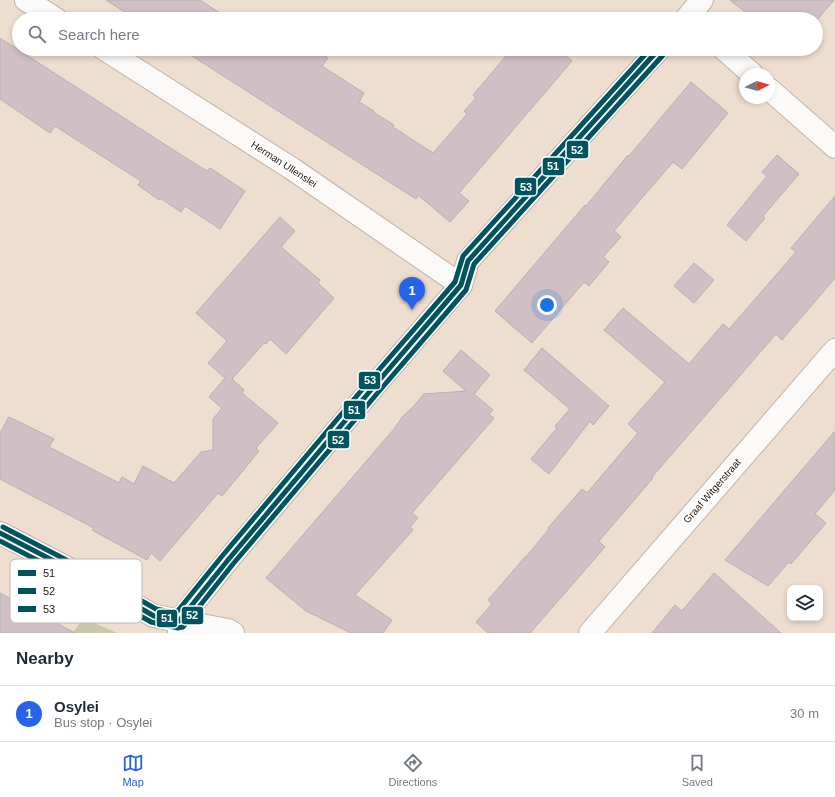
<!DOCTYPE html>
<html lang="en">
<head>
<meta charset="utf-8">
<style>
	body { margin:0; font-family:Arial,sans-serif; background:#f2f2f3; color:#1f2937 }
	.controls { position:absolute; right:12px; bottom:12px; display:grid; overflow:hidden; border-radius:8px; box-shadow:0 2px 6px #0003 }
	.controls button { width:36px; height:36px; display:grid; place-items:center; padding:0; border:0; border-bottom:1px solid #e0e1e3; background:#fff; color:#1f2937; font:20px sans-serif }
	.compass { position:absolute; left:739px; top:68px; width:36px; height:36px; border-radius:50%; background:#fff; box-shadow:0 2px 6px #0003; rotate:84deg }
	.you { position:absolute; left:547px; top:305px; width:14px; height:14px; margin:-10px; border:3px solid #fff; border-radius:50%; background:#1a73e8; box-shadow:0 0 0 6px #1a73e833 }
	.badge { display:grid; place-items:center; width:26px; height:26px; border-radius:50%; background:#2563eb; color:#fff; font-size:13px; font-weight:700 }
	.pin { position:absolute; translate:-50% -33px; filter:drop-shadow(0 1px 2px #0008) }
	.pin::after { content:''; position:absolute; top:21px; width:14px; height:12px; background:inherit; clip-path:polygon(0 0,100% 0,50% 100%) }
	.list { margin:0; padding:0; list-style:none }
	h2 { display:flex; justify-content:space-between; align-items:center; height:52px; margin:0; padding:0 16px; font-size:17px }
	h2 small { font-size:13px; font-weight:400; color:#747a83 }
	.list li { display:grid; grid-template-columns:26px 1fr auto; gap:12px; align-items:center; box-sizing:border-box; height:56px; padding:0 16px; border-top:1px solid #e0e1e3 }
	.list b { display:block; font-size:15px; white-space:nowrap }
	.list p { margin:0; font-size:13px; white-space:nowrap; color:#747a83 }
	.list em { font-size:13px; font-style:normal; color:#747a83 }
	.icon { flex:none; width:22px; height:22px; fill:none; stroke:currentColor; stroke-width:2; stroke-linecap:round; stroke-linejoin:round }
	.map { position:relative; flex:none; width:835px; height:633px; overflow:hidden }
	.search { position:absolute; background:#fff; box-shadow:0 2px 6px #0003; left:12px; right:12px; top:12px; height:44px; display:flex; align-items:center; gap:10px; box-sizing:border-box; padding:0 14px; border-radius:22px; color:#747a83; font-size:15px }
	.sheet { height:108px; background:#fff }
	nav { display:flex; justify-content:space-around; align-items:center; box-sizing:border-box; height:56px; border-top:1px solid #e0e1e3; background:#fff; font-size:11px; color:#747a83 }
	nav a { display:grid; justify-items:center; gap:2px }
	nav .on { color:#2563eb }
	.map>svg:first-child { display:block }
</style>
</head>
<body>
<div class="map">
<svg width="835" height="633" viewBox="0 0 835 633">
	<rect width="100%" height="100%" fill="#eeded0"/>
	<!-- green -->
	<polygon fill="#c9c9a8" points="83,618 117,633 73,633"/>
	<!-- building -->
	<g fill="#d0c0c6" stroke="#baafae">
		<polygon points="106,0 200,0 226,17 227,16 231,19 135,19"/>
		<polygon points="730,0 834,0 816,21 816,19 754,19"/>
		<polygon points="0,38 186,158 207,171 210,168 245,191 220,229 185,206 181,212 160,198 159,200 138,185 141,181 86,146 55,126 50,133 0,99"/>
		<polygon points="181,49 279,49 290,55 294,49 314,49 328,58 322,66 364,93 359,102 374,111 373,112 394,125 393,127 433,153 467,114 464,111 476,98 473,95 512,49 559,49 572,61 459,193 469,201 450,222 418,195 416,199"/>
		<polygon points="691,82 728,113 682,169 673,162 647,192 614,231 621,237 603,257 609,262 589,286 584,282 532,343 495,311 585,205 586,206 628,155 629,156"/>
		<polygon points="777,155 799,174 763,216 765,218 746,241 727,225 767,176 762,172"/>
		<polygon points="835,196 835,278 782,340 776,334 652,477 653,478 599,541 605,547 530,633 488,633 476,622 492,604 488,600 525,557 526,557 549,529 548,528 582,489 587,493 638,433 628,424 665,382 604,330 623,308 689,364 723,324 729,329 796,252 791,248"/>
		<polygon points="280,217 295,231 281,247 320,280 318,283 334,298 286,354 270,339 266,344 264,343 232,379 244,390 242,393 278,423 256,448 259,451 246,467 222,496 218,493 160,561 151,553 147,560 92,530 94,528 0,479 0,433 9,417 54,439 49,447 119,483 122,477 134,484 143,466 174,483 201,452 213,450 213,419 222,408 209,397 225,378 208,363 227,341 196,313"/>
		<polygon points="694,263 714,280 694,303 674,286"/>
		<polygon points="542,348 609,406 593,425 590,421 549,474 531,459 557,428 555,426 570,409 524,370"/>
		<polygon points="461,350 490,375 474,394 493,410 489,414 494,418 412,513 418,518 410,527 413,530 355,595 392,620 383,633 351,633 306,611 266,578 394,429 403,416 412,408 424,394 466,391 443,371"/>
		<polygon points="835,431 835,490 815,514 826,523 791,564 789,562 768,586 725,560"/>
		<polygon points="714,573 744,600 781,633 652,633 675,605 682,611"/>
		<polygon points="0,593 75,633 0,633"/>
	</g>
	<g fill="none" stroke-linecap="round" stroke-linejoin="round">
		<!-- street casing -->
		<g stroke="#bfb3a8" stroke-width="24">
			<g id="street">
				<polyline points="26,0 56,19"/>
				<polyline points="686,19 702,0"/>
				<polyline points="104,49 291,168 461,285"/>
				<polyline points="724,49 752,74"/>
				<polyline points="769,89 835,147"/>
				<polyline points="0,533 100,585 154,616 228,630 233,633"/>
				<polyline points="179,633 179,621 228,560 376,384 461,285 468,261 659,49"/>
				<polyline points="590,633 835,350"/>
			</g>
		</g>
		<!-- street -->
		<use href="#street" stroke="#fcfaf8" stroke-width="22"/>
		<!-- bus-1 casing -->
		<g stroke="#fff" stroke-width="8">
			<polyline id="bus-1" points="0,533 100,585 154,616 179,621 228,560 376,384 461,285 468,261 659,49"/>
		</g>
		<!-- bus-2 casing -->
		<g stroke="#fff" stroke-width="8">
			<polyline id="bus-2" points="0,541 97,591 151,622 178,628 183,627 233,564 381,389 466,290 474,264 664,54"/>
		</g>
		<!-- bus-3 casing -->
		<g stroke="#fff" stroke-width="8">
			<polyline id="bus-3" points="3,527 103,579 156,609 176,613 223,555 371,379 455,282 463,256 650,49"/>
		</g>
		<!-- bus-1 -->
		<use href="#bus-1" stroke="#005460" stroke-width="5"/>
		<!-- bus-2 -->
		<use href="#bus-2" stroke="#005460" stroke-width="5"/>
		<!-- bus-3 -->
		<use href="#bus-3" stroke="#005460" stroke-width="5"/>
	</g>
	<g text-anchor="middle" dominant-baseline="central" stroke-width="4" stroke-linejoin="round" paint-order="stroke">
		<!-- street labels -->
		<g font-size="10" fill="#20160c" stroke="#fff">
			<text transform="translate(284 164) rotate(33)">Herman Ullenslei</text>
			<text transform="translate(712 491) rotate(-49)">Graaf Witgerstraat</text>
		</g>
	</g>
	<!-- legend -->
	<rect x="10" y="559" width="132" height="64" rx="6" fill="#fff" stroke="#bcb9b6" stroke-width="1"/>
	<rect x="18" y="570" width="18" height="6" fill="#005460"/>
	<rect x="18" y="588" width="18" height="6" fill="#005460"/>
	<rect x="18" y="606" width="18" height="6" fill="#005460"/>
	<g font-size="11" fill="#20160c">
		<text x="43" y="577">51</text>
		<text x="43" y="595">52</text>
		<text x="43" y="613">53</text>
	</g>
	<g stroke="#fff" stroke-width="1.5">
		<rect x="566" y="140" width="23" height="19" rx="4" fill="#005460"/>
		<rect x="542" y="157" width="23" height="19" rx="4" fill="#005460"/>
		<rect x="514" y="177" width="23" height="19" rx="4" fill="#005460"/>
		<rect x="358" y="371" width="23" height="19" rx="4" fill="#005460"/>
		<rect x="343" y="400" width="23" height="20" rx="4" fill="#005460"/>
		<rect x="327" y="430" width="23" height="19" rx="4" fill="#005460"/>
		<rect x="181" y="606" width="23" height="19" rx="4" fill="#005460"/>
		<rect x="156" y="609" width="22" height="19" rx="4" fill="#005460"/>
	</g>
	<g font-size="11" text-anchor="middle" font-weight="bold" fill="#fff">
		<text x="577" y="154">52</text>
		<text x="553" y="170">51</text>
		<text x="526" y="191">53</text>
		<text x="370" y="384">53</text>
		<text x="354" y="414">51</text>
		<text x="338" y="444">52</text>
		<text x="192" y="619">52</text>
		<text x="167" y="622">51</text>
	</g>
</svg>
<div class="controls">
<button><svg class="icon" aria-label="layers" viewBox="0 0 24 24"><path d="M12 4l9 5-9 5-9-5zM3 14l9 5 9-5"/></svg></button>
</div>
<svg class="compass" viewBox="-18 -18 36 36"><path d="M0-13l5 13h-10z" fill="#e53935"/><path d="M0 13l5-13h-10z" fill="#747a83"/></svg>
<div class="you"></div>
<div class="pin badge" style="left:412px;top:310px">1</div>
<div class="search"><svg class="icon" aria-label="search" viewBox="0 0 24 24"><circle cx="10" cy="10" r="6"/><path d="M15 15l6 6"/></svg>Search here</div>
</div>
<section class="sheet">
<h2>Nearby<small></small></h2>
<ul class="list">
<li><span class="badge">1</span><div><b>Osylei</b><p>Bus stop · Osylei</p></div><em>30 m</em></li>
</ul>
</section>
<nav>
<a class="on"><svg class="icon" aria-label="map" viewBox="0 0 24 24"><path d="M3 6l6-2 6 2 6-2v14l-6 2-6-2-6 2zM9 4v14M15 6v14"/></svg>Map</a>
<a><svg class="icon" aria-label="directions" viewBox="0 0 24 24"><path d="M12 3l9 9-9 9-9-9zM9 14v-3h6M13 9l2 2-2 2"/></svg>Directions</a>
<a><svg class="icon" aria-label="saved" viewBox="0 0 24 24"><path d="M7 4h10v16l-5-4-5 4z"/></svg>Saved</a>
</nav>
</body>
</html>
